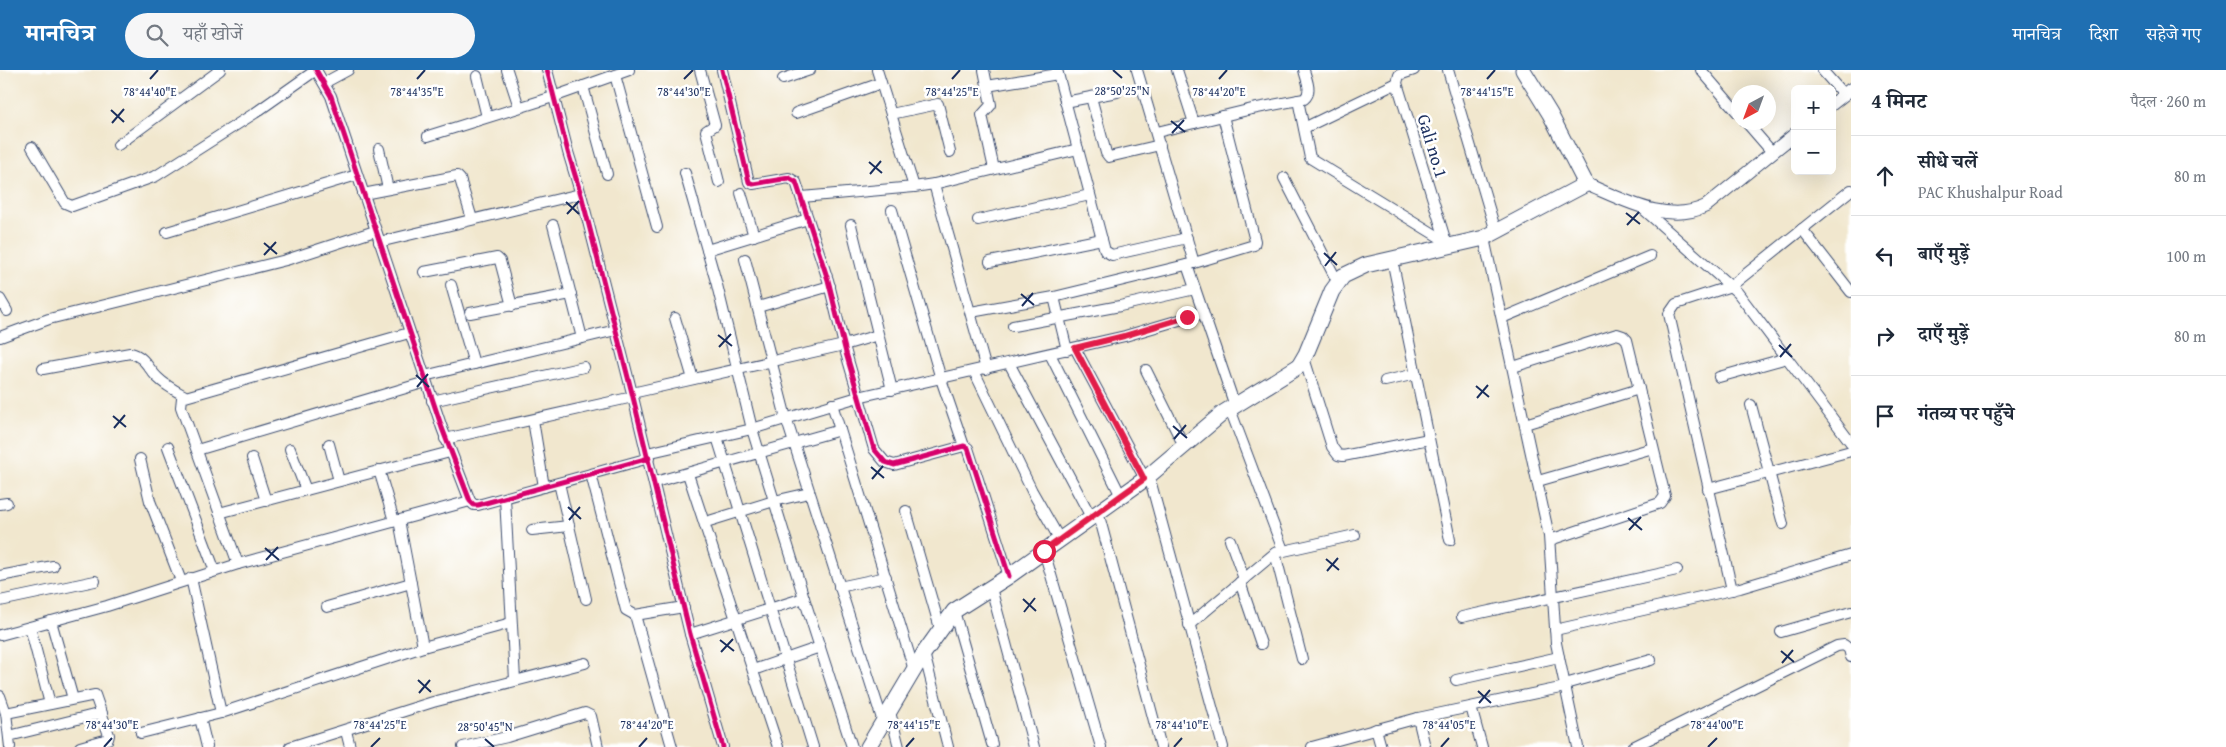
<!DOCTYPE html>
<html lang="hi">
<head>
<meta charset="utf-8">
<style>
	body { margin:0; font-family:"Gentium Book Plus","Noto Serif Devanagari",serif; background:#f6f6f7; color:#1f2937 }
	.controls { position:absolute; right:15px; top:15px; display:grid; overflow:hidden; border-radius:8px; box-shadow:0 5px 20px #0002 }
	.controls button { width:45px; height:45px; display:grid; place-items:center; padding:0; border:0; border-bottom:1px solid #e0e1e3; background:#fff; color:#1f2937; font:25px sans-serif }
	.compass { position:absolute; left:1731px; top:15px; width:45px; height:45px; border-radius:50%; background:#fff; box-shadow:0 5px 20px #0002; rotate:221deg }
	.stop { position:absolute; width:15px; height:15px; margin:-11px; border:4px solid #e11d48; border-radius:50%; background:#fff }
	.stop.end { background:#e11d48; border-color:#fff; box-shadow:0 1px 5px #0008 }
	.list { margin:0; padding:0; list-style:none }
	h2 { display:flex; justify-content:space-between; align-items:center; height:65px; margin:0; padding:0 20px; font-size:21px }
	h2 small { font-size:16px; font-weight:400; color:#747a83 }
	.list li { display:grid; grid-template-columns:32px 1fr auto; gap:15px; align-items:center; box-sizing:border-box; height:80px; padding:0 20px; border-top:1px solid #e0e1e3 }
	.list b { display:block; font-size:19px; white-space:nowrap }
	.list p { margin:0; font-size:16px; white-space:nowrap; color:#747a83 }
	.list em { font-size:16px; font-style:normal; color:#747a83 }
	.icon { flex:none; width:28px; height:28px; fill:none; stroke:currentColor; stroke-width:2; stroke-linecap:round; stroke-linejoin:round }
	.map { position:relative; flex:none; width:1851px; height:677px; overflow:hidden }
	header { display:flex; align-items:center; gap:30px; box-sizing:border-box; height:70px; padding:0 25px; background:#1f6fb2; color:#fff }
	header strong { font-size:24px }
	nav { display:flex; gap:28px; margin-inline-start:auto; font-size:18px }
	.search { width:350px; height:45px; background:#f6f6f7; display:flex; align-items:center; gap:12px; box-sizing:border-box; padding:0 18px; border-radius:28px; color:#747a83; font-size:19px }
	main { display:flex }
	aside { flex:1; background:#fff }
	.map>svg:first-child { display:block }
</style>
</head>
<body>
<header>
<strong>मानचित्र</strong>
<div class="search"><svg class="icon" aria-label="search" viewBox="0 0 24 24"><circle cx="10" cy="10" r="6"/><path d="M15 15l6 6"/></svg>यहाँ खोजें</div>
<nav><a>मानचित्र</a><a>दिशा</a><a>सहेजे गए</a></nav>
</header>
<main>
<div class="map">
<svg width="1851" height="677" viewBox="0 0 1851 677">
	<rect width="100%" height="100%" fill="#fff"/>
	<filter id="ink" filterUnits="userSpaceOnUse"><feTurbulence type="fractalNoise" baseFrequency=".02" numOctaves="2"/><feDisplacementMap in="SourceGraphic" scale="10" xChannelSelector="R" yChannelSelector="G"/><feConvolveMatrix kernelMatrix="1 2 1 2 8 2 1 2 1" color-interpolation-filters="sRGB"/></filter>
	<filter id="wash" filterUnits="userSpaceOnUse"><feTurbulence type="fractalNoise" baseFrequency=".0096" numOctaves="4" result="noise"/><feDisplacementMap in="SourceGraphic" scale="20" xChannelSelector="R" yChannelSelector="G"/><feGaussianBlur stdDeviation="1.12" result="paint"/><feColorMatrix in="noise" values="0 0 0 0 0 0 0 0 0 0 0 0 0 0 0 0 0 1.4 0 .05"/><feComposite in="paint" operator="in"/></filter>
	<g filter="url(#wash)">
		<rect width="100%" height="100%" fill="#f1e7ce"/>
	</g>
	<g filter="url(#ink)">
		<g fill="none" stroke-linecap="round" stroke-linejoin="round">
			<!-- minor casing -->
			<g stroke="#3b4b6f" stroke-width="12">
				<g id="minor">
					<polyline points="316,0 331,26 442,358 470,431 474,435 478,435 649,388"/>
					<polyline points="507,0 519,37"/>
					<polyline points="547,0 568,82 582,128 632,323 690,564 723,677"/>
					<polyline points="700,0 715,55 706,61 719,112"/>
					<polyline points="722,0 749,112 753,114 789,108 796,112 828,210 846,283 874,379 885,392 894,395 964,376 968,378 1009,506"/>
					<polyline points="984,0 991,35 982,45 994,99"/>
					<polyline points="1057,0 1105,181 1112,185 1187,168"/>
					<polyline points="1137,0 1194,193"/>
					<polyline points="1177,0 1194,53"/>
					<polyline points="1414,0 1399,5 1397,13 1446,172"/>
					<polyline points="1448,0 1496,162"/>
					<polyline points="1701,0 1738,43"/>
					<polyline points="1822,0 1844,25"/>
					<polyline points="615,5 657,157"/>
					<polyline points="477,6 487,47"/>
					<polyline points="783,9 810,0"/>
					<polyline points="324,13 348,0"/>
					<polyline points="583,16 607,104"/>
					<polyline points="987,16 1058,4"/>
					<polyline points="1091,27 1106,83 1109,87 1160,75"/>
					<polyline points="1298,30 1310,88 1452,175"/>
					<polyline points="1065,32 1117,22"/>
					<polyline points="796,43 881,13"/>
					<polyline points="891,44 938,34 950,82"/>
					<polyline points="1746,52 1772,82"/>
					<polyline points="1304,58 1397,13"/>
					<path d="M 1157,62 L 1252,39 L 1304,29 C 1313,22 1306,9 1304,0"/>
					<polyline points="428,66 553,27 629,0"/>
					<polyline points="118,75 220,0"/>
					<polyline points="32,77 65,133 72,136 156,106 255,43 316,0"/>
					<polyline points="379,79 388,119"/>
					<polyline points="685,103 717,215 752,359 804,528 852,677"/>
					<polyline points="1284,108 1338,213"/>
					<polyline points="914,117 934,114"/>
					<polyline points="741,123 754,166"/>
					<polyline points="363,124 457,106 460,109 472,149"/>
					<polyline points="802,127 914,117 877,0"/>
					<polyline points="1642,138 1738,223 1851,373"/>
					<polyline points="892,140 941,309 964,376"/>
					<polyline points="978,150 1090,125"/>
					<polyline points="553,155 582,268"/>
					<polyline points="851,155 892,320"/>
					<polyline points="1802,159 1851,222"/>
					<polyline points="167,162 357,105"/>
					<polyline points="1484,168 1549,466 1556,573 1578,677"/>
					<polyline points="379,172 580,124"/>
					<polyline points="707,180 808,149"/>
					<polyline points="745,189 786,348 883,652"/>
					<polyline points="1392,189 1450,470"/>
					<polyline points="990,192 1102,169"/>
					<polyline points="1187,195 1235,336"/>
					<polyline points="424,202 497,188 500,191 512,236"/>
					<polyline points="451,215 474,294"/>
					<polyline points="1054,227 1067,280"/>
					<polyline points="0,229 7,241"/>
					<polyline points="758,237 830,216"/>
					<polyline points="971,242 1054,227 1194,193 1254,175 1255,171 1223,46"/>
					<polyline points="470,243 571,224"/>
					<polyline points="675,248 693,309"/>
					<polyline points="1502,248 1650,186"/>
					<polyline points="1013,256 1120,236 1195,219"/>
					<polyline points="0,267 49,249 286,190 375,161"/>
					<polyline points="1075,278 1145,409"/>
					<polyline points="1050,284 1121,426"/>
					<polyline points="1304,288 1332,377 1338,385 1343,386 1429,369"/>
					<polyline points="1009,293 1091,447"/>
					<polyline points="1513,297 1617,264 1623,266 1627,270 1665,426 1660,433 1550,470"/>
					<path d="M 43,299 L 130,283 C 145,286 148,299 158,308 C 166,316 176,321 185,326"/>
					<polyline points="986,299 934,114 1078,79"/>
					<polyline points="1146,300 1184,376"/>
					<polyline points="974,301 1032,421 1060,470"/>
					<polyline points="424,306 616,260"/>
					<polyline points="1719,307 1787,288"/>
					<polyline points="1385,311 1416,304"/>
					<polyline points="632,323 844,275 878,265"/>
					<polyline points="432,331 584,297"/>
					<polyline points="832,334 914,600"/>
					<polyline points="1751,335 1783,454"/>
					<polyline points="1230,339 1283,480"/>
					<polyline points="533,350 544,417"/>
					<polyline points="1525,354 1639,319"/>
					<polyline points="717,367 813,677"/>
					<polyline points="445,369 633,327"/>
					<polyline points="329,374 339,411"/>
					<polyline points="168,377 215,501"/>
					<polyline points="290,379 306,420"/>
					<polyline points="197,380 426,312"/>
					<polyline points="647,383 752,359 858,327 1125,266 1203,243"/>
					<polyline points="252,388 266,431"/>
					<polyline points="140,389 150,431 181,511"/>
					<polyline points="379,400 394,451"/>
					<polyline points="591,404 626,540 635,545 684,537"/>
					<polyline points="688,404 778,677"/>
					<polyline points="1149,406 1223,677"/>
					<polyline points="1538,411 1653,378"/>
					<polyline points="655,412 840,360"/>
					<polyline points="559,413 586,529"/>
					<polyline points="1708,419 1851,381"/>
					<polyline points="505,428 515,610"/>
					<polyline points="0,434 7,433"/>
					<polyline points="906,441 940,558"/>
					<polyline points="1098,442 1161,677"/>
					<polyline points="219,443 450,382"/>
					<polyline points="399,450 423,577"/>
					<polyline points="706,452 774,431 809,423"/>
					<polyline points="532,460 569,456"/>
					<polyline points="1230,470 1244,509"/>
					<polyline points="1044,481 1101,677"/>
					<polyline points="1275,483 1302,589"/>
					<polyline points="238,494 181,337 182,328 409,263"/>
					<polyline points="0,506 53,496"/>
					<polyline points="191,508 221,643"/>
					<polyline points="1240,512 1261,574"/>
					<polyline points="839,517 886,507"/>
					<polyline points="991,518 1034,677"/>
					<polyline points="1732,520 1669,244 1676,234 1731,216 1851,120"/>
					<polyline points="0,531 95,511"/>
					<polyline points="327,537 411,513"/>
					<polyline points="954,541 992,674"/>
					<polyline points="635,545 672,677"/>
					<polyline points="1462,547 1677,500"/>
					<polyline points="51,551 73,629"/>
					<polyline points="1189,555 1275,483 1355,465"/>
					<polyline points="30,557 50,634"/>
					<polyline points="1555,560 1740,518 1851,485"/>
					<polyline points="1781,562 1851,542"/>
					<polyline points="690,564 804,528"/>
					<polyline points="0,565 107,536 238,494 470,431"/>
					<polyline points="924,583 948,677"/>
					<polyline points="753,600 820,577"/>
					<polyline points="1456,610 1559,587"/>
					<polyline points="1565,614 1651,590"/>
					<polyline points="0,626 6,643 10,677"/>
					<polyline points="1471,637 1482,677"/>
					<polyline points="890,642 899,677"/>
					<polyline points="6,643 95,625 109,665 108,669 80,677"/>
					<polyline points="200,648 207,677"/>
					<polyline points="1418,648 1425,677"/>
					<polyline points="1376,659 1381,677"/>
					<polyline points="346,661 350,677"/>
					<polyline points="141,663 221,643 423,577 511,553"/>
					<polyline points="9,666 102,643"/>
					<polyline points="290,677 433,632 585,593"/>
					<polyline points="463,677 507,667 585,643 591,646 598,677"/>
					<polyline points="1312,677 1418,648 1565,617"/>
					<polyline points="1633,677 1837,576 1844,575 1849,579 1851,587"/>
				</g>
			</g>
			<!-- tertiary casing -->
			<g stroke="#3b4b6f" stroke-width="14">
				<g id="tertiary">
					<polyline points="1832,34 1851,19"/>
					<path d="M 1586,114 C 1622,129 1667,155 1706,136 L 1795,64"/>
				</g>
			</g>
			<!-- secondary casing -->
			<g stroke="#3b4b6f" stroke-width="17">
				<polyline id="secondary" points="868,677 924,583 954,541 1009,506 1145,409 1223,343 1299,296 1306,284 1332,221 1343,206 1366,195 1484,168 1586,114 1550,44 1523,0"/>
			</g>
			<!-- minor -->
			<use href="#minor" stroke="#fff" stroke-width="10"/>
			<!-- tertiary -->
			<use href="#tertiary" stroke="#fff" stroke-width="12"/>
			<!-- secondary -->
			<use href="#secondary" stroke="#fff" stroke-width="15"/>
			<!-- cycleway casing -->
			<g stroke="#fff" stroke-width="8">
				<g id="cycleway">
					<polyline points="316,0 331,26 442,358 470,431 474,435 478,435 649,388"/>
					<polyline points="547,0 568,82 582,128 632,323 690,564 723,677"/>
					<polyline points="722,0 749,112 753,114 789,108 796,112 828,210 846,283 874,379 885,392 894,395 964,376 968,378 1009,506"/>
				</g>
			</g>
			<!-- cycleway -->
			<use href="#cycleway" stroke="#d6006c" stroke-width="5"/>
		</g>
	</g>
	<g fill="none" stroke-linecap="round" stroke-linejoin="round" filter="url(#ink)">
		<!-- route -->
		<polyline stroke="#e11d48" stroke-width="6" points="1044,481 1144,409 1075,278 1124,266 1187,247"/>
	</g>
	<!-- ticks -->
	<path fill="none" stroke="#1b2f5e" stroke-width="2" d="M 1113,0 L 1122,8M 150,9 L 158,0M 417,9 L 425,0M 684,9 L 693,0M 952,9 L 960,0M 1219,9 L 1227,0M 1487,9 L 1495,0M 111,40 L 124,52M 1171,51 L 1185,62M 112,53 L 124,39M 1172,63 L 1184,50M 869,92 L 882,103M 870,104 L 881,91M 566,132 L 579,144M 1626,143 L 1640,154M 567,144 L 579,131M 1627,155 L 1639,142M 264,173 L 277,184M 1324,183 L 1337,195M 264,185 L 276,172M 1325,196 L 1336,182M 1021,224 L 1034,235M 1022,236 L 1033,223M 718,265 L 732,276M 1779,275 L 1792,287M 719,277 L 731,264M 1780,287 L 1791,274M 416,305 L 429,317M 1476,316 L 1489,327M 417,317 L 428,304M 1477,328 L 1488,315M 113,346 L 126,357M 1173,356 L 1187,368M 114,358 L 125,345M 1174,369 L 1186,355M 871,397 L 884,408M 872,409 L 883,396M 568,437 L 581,449M 1628,448 L 1642,460M 569,450 L 580,437M 1629,460 L 1641,447M 265,478 L 279,490M 1326,489 L 1339,500M 266,490 L 278,477M 1327,501 L 1338,488M 1023,529 L 1036,541M 1024,542 L 1035,528M 720,570 L 734,581M 1781,581 L 1794,592M 721,582 L 733,569M 1782,593 L 1793,580M 418,610 L 431,622M 1478,621 L 1491,633M 419,623 L 430,610M 1479,633 L 1490,620M 485,669 L 494,677M 104,677 L 112,668M 371,677 L 380,668M 639,677 L 647,668M 906,677 L 914,668M 1174,677 L 1182,668M 1441,677 L 1449,668M 1708,677 L 1717,668"/>
	<g text-anchor="middle" dominant-baseline="central" stroke-width="5" stroke-linejoin="round" paint-order="stroke">
		<!-- street labels -->
		<g font-size="18" fill="#1b2f5e" stroke="#fff">
			<text transform="translate(1433 76) rotate(73)">Gali no.1</text>
		</g>
	</g>
	<g font-size="12" text-anchor="middle" fill="#1b2f5e" stroke="#fff" stroke-width="5" stroke-linejoin="round" paint-order="stroke">
		<text x="1122" y="25">28°50'25"N</text>
		<text x="150" y="26">78°44'40"E</text>
		<text x="417" y="26">78°44'35"E</text>
		<text x="684" y="26">78°44'30"E</text>
		<text x="952" y="26">78°44'25"E</text>
		<text x="1219" y="26">78°44'20"E</text>
		<text x="1487" y="26">78°44'15"E</text>
		<text x="112" y="659">78°44'30"E</text>
		<text x="380" y="659">78°44'25"E</text>
		<text x="647" y="659">78°44'20"E</text>
		<text x="914" y="659">78°44'15"E</text>
		<text x="1182" y="659">78°44'10"E</text>
		<text x="1449" y="659">78°44'05"E</text>
		<text x="1717" y="659">78°44'00"E</text>
		<text x="485" y="661">28°50'45"N</text>
	</g>
</svg>
<div class="controls">
<button>+</button>
<button>−</button>
</div>
<svg class="compass" viewBox="-18 -18 36 36"><path d="M0-13l5 13h-10z" fill="#e53935"/><path d="M0 13l5-13h-10z" fill="#747a83"/></svg>
<div class="stop" style="left:1044px;top:481px"></div>
<div class="stop end" style="left:1187px;top:247px"></div>
</div>
<aside>
<h2>4 मिनट<small>पैदल · 260 m</small></h2>
<ul class="list">
<li><svg class="icon" aria-label="ahead" viewBox="0 0 24 24"><path d="M12 20V5M6 11l6-6 6 6"/></svg><div><b>सीधे चलें</b><p>PAC Khushalpur Road</p></div><em>80 m</em></li>
<li><svg class="icon" aria-label="left" viewBox="0 0 24 24"><path d="M17 20v-9H6M10 6l-5 5 5 5"/></svg><div><b>बाएँ मुड़ें</b></div><em>100 m</em></li>
<li><svg class="icon" aria-label="right" viewBox="0 0 24 24"><path d="M7 20v-9h11M14 6l5 5-5 5"/></svg><div><b>दाएँ मुड़ें</b></div><em>80 m</em></li>
<li><svg class="icon" aria-label="arrive" viewBox="0 0 24 24"><path d="M6 21V4h12l-3 4 3 4H6"/></svg><div><b>गंतव्य पर पहुँचे</b></div></li>
</ul>
</aside>
</main>
</body>
</html>
